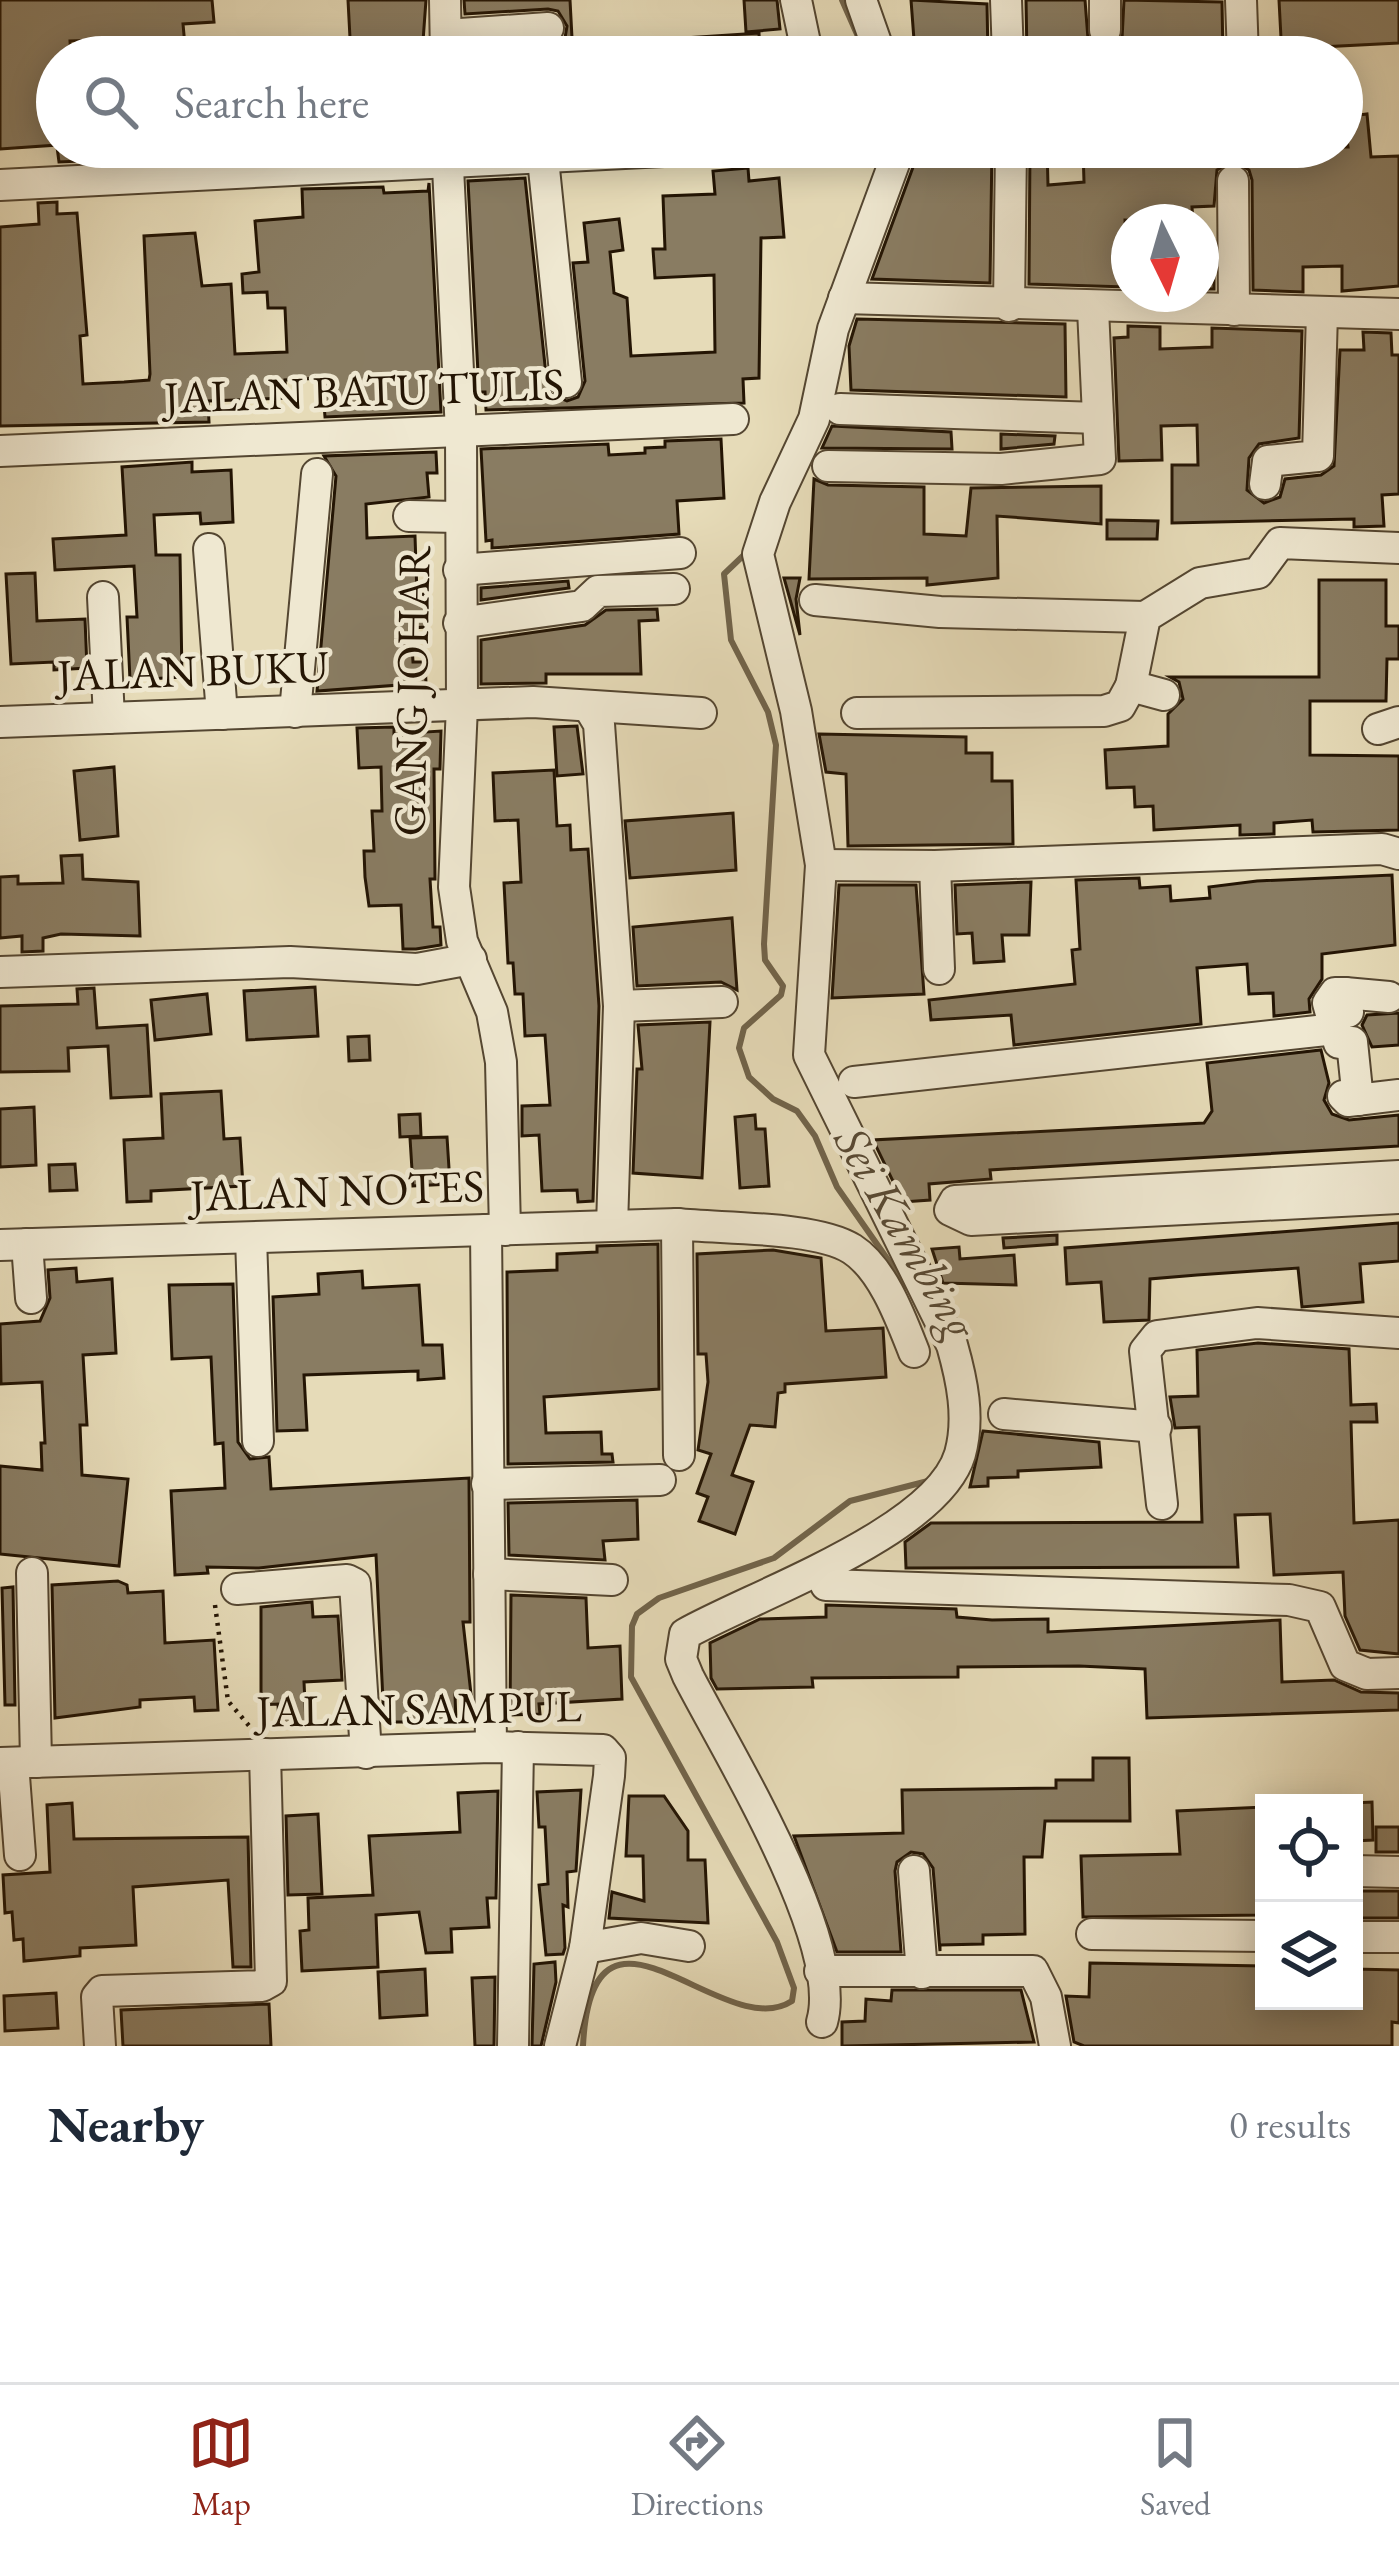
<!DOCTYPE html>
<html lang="en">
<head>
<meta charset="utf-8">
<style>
	body { margin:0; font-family:"EB Garamond",serif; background:#f6f6f7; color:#1f2937 }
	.controls { position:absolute; right:36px; bottom:36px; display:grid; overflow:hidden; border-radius:0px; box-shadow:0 6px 30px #0003 }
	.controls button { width:108px; height:108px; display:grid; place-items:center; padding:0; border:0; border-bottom:3px solid #e0e1e3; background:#fff; color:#1f2937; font:60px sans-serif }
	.compass { position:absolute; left:1111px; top:204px; width:108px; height:108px; border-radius:50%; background:#fff; box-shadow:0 6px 30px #0003; rotate:175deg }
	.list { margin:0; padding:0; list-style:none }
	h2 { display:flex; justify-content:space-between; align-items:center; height:156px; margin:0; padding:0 48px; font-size:51px }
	h2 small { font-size:39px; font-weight:400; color:#747a83 }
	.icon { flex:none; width:66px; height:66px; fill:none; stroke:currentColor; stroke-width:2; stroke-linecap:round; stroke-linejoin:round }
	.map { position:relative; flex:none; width:1399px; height:2046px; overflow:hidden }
	.search { position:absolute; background:#fff; box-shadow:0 6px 30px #0003; left:36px; right:36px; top:36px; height:132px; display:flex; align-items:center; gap:30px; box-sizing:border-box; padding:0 42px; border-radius:66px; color:#747a83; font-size:45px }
	.sheet { height:336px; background:#fff }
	nav { display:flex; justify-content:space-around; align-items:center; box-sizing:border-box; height:168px; border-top:3px solid #e0e1e3; background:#fff; font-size:33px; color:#747a83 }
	nav a { display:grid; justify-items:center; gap:6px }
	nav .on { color:#8f2418 }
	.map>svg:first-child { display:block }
</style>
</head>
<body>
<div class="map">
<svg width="1399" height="2046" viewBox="0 0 1399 2046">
	<rect width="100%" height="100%" fill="#e6dbb8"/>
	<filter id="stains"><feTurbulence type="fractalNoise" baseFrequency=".00167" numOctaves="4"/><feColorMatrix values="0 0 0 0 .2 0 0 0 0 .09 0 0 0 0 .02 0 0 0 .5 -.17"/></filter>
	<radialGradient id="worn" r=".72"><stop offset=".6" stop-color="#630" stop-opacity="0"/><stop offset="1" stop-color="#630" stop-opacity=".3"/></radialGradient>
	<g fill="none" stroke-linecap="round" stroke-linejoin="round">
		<!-- stream -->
		<g stroke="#71644b" stroke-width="6">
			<polyline points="842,0 860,41"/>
			<polyline points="746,553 724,574 731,640 768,712 776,745 764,944 765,960 783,986 781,995 744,1028 739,1048 749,1077 773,1099 797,1111 815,1136 837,1187 907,1287"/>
			<path d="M 583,2046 C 592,1865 723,2046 792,2001 L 794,1988 L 777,1942 L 631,1677 L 632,1626 L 637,1614 L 659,1598 L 774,1558 L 850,1501 L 928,1481"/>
		</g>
	</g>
	<!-- building -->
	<g fill="#897c62" stroke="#241504" stroke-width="3">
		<polygon points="0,0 212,0 214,22 183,24 186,57 116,57 107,40 70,41 71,57 57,57 57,145 0,149"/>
		<polygon points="348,0 426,0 422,55 299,57 298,40 350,38"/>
		<polygon points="464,0 570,0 573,57 473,57 472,53 550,47 565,38 567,26 558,11 548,9 465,14"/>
		<polygon points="744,0 777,0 780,29 746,32"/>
		<polygon points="911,0 987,4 988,57 906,57 905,41 914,40"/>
		<polygon points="1026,0 1085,0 1088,39 1104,49 1122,39 1124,0 1222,2 1223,57 1027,57"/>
		<polygon points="1279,0 1399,0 1399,43 1321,47 1322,57 1282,57"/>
		<polygon points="759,33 760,56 608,57 608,43"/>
		<polygon points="1367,114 1371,157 1399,156 1399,286 1342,291 1342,266 1303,267 1303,292 1253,290 1252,180 1249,170 1234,162 1217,170 1214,206 1192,207 1193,222 1125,220 1127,287 1029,284 1030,147 1047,147 1048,185 1084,182 1083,150 1118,149 1118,164 1191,159 1191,147 1348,147 1344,117"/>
		<polygon points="57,147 173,147 174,157 59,162"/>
		<polygon points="922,147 992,147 990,283 872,279 916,159 922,159"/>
		<polygon points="748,168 749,181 779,178 784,237 761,238 759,378 743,379 744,403 486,410 485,392 479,392 468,181 525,178 547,384 551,394 567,401 578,397 585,381 573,263 588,262 584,223 619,219 623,250 610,252 614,293 627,298 631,356 715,352 714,275 655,278 653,249 665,249 663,196 715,194 713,171"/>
		<polygon points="429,183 441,412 325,417 322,378 285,380 286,398 208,401 209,422 0,426 0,227 39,224 38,203 57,202 57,214 77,213 87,335 80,336 83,384 124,382 149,380 150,374 144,236 195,233 202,286 231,284 235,354 287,352 285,308 268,308 267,292 243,293 242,274 259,272 255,221 303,217 302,189 383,187 384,193 428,191"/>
		<polygon points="1214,241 1214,289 1201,289 1201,242"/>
		<polygon points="857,319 1065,324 1066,397 851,390 849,346"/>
		<polygon points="1128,326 1160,327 1160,349 1212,347 1212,328 1302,331 1299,438 1259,444 1249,458 1247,490 1264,503 1280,497 1285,479 1321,475 1334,466 1340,350 1364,350 1363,332 1391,333 1392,355 1399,355 1399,494 1382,495 1384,526 1354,527 1354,519 1172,523 1172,465 1198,465 1197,425 1161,426 1162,460 1119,461 1114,338 1128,337"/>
		<polygon points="832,426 951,432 952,449 822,448"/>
		<polygon points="1001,434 1055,436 1054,444 1001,449"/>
		<polygon points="721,439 724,498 677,501 679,534 492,548 492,540 486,541 481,449 608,444 609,455 645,453 645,448 665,447 665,441"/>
		<polygon points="436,452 437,473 427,473 429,497 366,504 367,538 415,536 417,595 424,594 426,627 411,628 413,662 425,662 426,683 317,691 336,476 324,456"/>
		<polygon points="192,462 192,472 231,470 233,522 201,524 200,513 154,515 156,555 180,555 182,677 130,680 127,617 137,617 134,566 55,570 53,539 126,535 122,467"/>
		<polygon points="814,479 828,485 924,487 924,534 966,536 971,488 1101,486 1101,524 997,516 998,578 927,585 927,578 809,579"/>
		<polygon points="1107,520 1158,521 1157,539 1107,539"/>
		<polygon points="35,573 37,621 85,619 87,668 54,670 54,662 11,664 6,574"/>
		<polygon points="784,578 800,578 796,599 800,635"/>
		<polygon points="1319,580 1386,580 1386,626 1399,626 1399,659 1387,659 1386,701 1310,701 1310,755 1399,756 1399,830 1313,832 1312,820 1274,823 1274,834 1240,835 1240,825 1154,830 1153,806 1135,807 1134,787 1107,788 1105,750 1168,746 1168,714 1183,699 1179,682 1170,677 1319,677"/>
		<polygon points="568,581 569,588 481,600 481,588"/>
		<polygon points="657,609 658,620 639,621 641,674 546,674 546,683 481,684 481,640 585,625 606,610"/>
		<polygon points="577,726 583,774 557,776 554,727"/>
		<polygon points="394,727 394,734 441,731 440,769 434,769 435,879 430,879 433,927 440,927 441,945 416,949 403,949 401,905 369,906 365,877 364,851 374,851 372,811 382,811 381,767 359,768 357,728"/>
		<polygon points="819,734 966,737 966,753 992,753 992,781 1012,781 1013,844 848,846 846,774 826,772"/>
		<polygon points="114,767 118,836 80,840 74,771"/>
		<polygon points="554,770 557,826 570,825 571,850 588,849 599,1006 593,1201 578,1202 577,1190 542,1191 539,1135 522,1136 522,1106 550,1105 545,1035 525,1036 523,994 515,994 513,963 508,963 504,883 521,882 518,820 495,821 493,773"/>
		<polygon points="733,813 736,870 630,878 625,821"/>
		<polygon points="82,855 83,879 138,882 140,936 61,934 43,938 43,951 22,952 22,936 0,938 0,877 18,876 18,884 63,883 61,856"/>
		<polygon points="1392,875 1395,945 1322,954 1322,979 1309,999 1310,1012 1274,1016 1273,993 1249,994 1247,964 1197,968 1201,1024 1014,1045 1011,1015 931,1020 929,1000 1075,984 1072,950 1080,949 1076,880 1139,878 1140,888 1170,886 1171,901 1210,898 1209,887 1257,881"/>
		<polygon points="1031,882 1029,935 1002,935 1004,961 974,963 972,933 957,934 955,885"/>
		<polygon points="839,885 916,885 924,994 832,998"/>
		<polygon points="732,918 737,990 721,982 637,986 633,927"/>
		<polygon points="315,987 318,1036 247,1040 244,991"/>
		<polygon points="94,988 97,1028 147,1025 151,1096 111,1098 108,1046 68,1048 69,1071 0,1072 0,1006 78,1004 77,989"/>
		<polygon points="207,994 211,1034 155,1040 151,1000"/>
		<polygon points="1399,1013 1399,1045 1372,1047 1362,1025 1367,1015"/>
		<polygon points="710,1022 702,1178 633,1173 637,1069 642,1069 638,1025"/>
		<polygon points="369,1036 370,1060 349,1061 348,1037"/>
		<polygon points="1321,1050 1329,1083 1324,1100 1332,1114 1349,1120 1399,1115 1399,1146 990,1170 991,1179 929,1184 930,1200 903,1202 873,1140 1204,1123 1212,1111 1207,1063"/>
		<polygon points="221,1091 224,1139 240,1138 243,1186 151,1191 151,1201 127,1202 124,1140 163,1138 161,1094"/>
		<polygon points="34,1107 36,1165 0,1167 0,1109"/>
		<polygon points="420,1114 421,1136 400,1137 399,1115"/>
		<polygon points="755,1115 756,1129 765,1129 769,1186 740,1188 735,1117"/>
		<polygon points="447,1137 450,1184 413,1186 410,1138"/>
		<polygon points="75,1164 77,1190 50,1191 49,1165"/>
		<polygon points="1399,1223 1399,1261 1360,1264 1363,1302 1302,1307 1298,1268 1197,1275 1150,1279 1149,1320 1104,1322 1101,1282 1067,1284 1065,1248"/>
		<polygon points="1057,1235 1057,1244 1004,1248 1003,1238"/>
		<polygon points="658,1244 659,1389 544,1397 546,1433 601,1432 602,1454 612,1454 613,1462 508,1464 507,1272 557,1270 557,1254 597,1252 597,1246"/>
		<polygon points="959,1247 960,1259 1014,1255 1016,1285 943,1283 932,1249"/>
		<polygon points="773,1250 821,1258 826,1331 883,1328 886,1377 785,1384 785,1392 778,1393 775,1427 750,1425 732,1475 753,1482 735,1534 699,1521 708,1497 697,1493 711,1454 698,1450 708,1382 706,1354 698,1354 697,1254"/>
		<polygon points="76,1268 77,1282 112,1279 116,1353 83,1355 87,1425 80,1425 82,1475 128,1479 119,1566 0,1554 0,1466 42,1470 41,1443 45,1443 42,1382 1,1384 0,1324 40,1321 50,1298 48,1270"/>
		<polygon points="362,1271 363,1288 419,1285 423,1345 442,1345 444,1378 418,1380 418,1371 304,1375 307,1430 277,1431 273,1297 319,1294 318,1274"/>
		<polygon points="233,1284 238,1442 250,1459 269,1457 271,1489 469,1478 470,1622 463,1622 471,1694 455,1695 456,1722 384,1722 376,1555 259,1568 207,1567 208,1573 175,1575 171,1491 225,1488 223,1443 215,1444 211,1357 172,1359 169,1285"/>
		<polygon points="1258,1343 1349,1349 1351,1405 1376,1404 1377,1422 1351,1422 1354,1523 1399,1520 1399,1654 1360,1650 1345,1616 1343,1572 1274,1575 1270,1514 1235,1515 1238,1567 906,1568 905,1542 931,1523 1202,1522 1199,1427 1175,1428 1170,1397 1198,1396 1197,1350"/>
		<polygon points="983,1431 1099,1442 1101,1467 1018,1471 1018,1477 988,1478 988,1486 970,1487"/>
		<polygon points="637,1500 638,1539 603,1541 605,1560 509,1555 508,1503"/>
		<polygon points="118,1581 127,1585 128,1593 163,1591 165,1643 214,1640 218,1710 195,1711 194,1697 140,1700 140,1707 55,1718 52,1585"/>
		<polygon points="13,1587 15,1705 5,1705 2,1588"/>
		<polygon points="511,1595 586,1598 588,1648 620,1646 622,1699 539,1704 540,1714 510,1715"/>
		<polygon points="312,1602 313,1617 338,1616 342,1680 304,1682 306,1723 279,1724 278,1704 261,1705 261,1607"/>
		<polygon points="826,1605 956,1609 957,1617 992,1620 1048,1619 1048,1632 1280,1620 1282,1682 1334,1680 1361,1692 1399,1693 1399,1710 1147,1718 1145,1669 1079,1666 958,1667 958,1677 812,1678 813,1687 717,1689 711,1678 710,1643 760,1619 826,1617"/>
		<polygon points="1093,1758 1129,1758 1130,1821 1045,1821 1042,1857 1024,1857 1025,1934 983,1935 983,1944 940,1945 940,1951 933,1868 923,1854 911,1852 897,1862 895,1871 901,1952 837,1952 794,1836 903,1833 902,1790 1056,1788 1056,1780 1093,1780"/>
		<polygon points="581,1790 576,1871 567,1872 568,1907 563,1905 565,1948 563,1954 546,1955 539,1885 548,1884 545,1827 539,1827 537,1792"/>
		<polygon points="498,1791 496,1898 487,1898 489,1927 451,1929 452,1952 426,1953 419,1912 376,1915 378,1967 302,1971 300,1931 309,1930 308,1898 373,1895 369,1836 460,1832 458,1793"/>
		<polygon points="629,1796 664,1796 688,1831 688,1860 705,1860 708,1923 609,1918 612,1892 644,1901 643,1856 626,1856"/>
		<polygon points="1372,1802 1373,1840 1354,1841 1354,1803"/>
		<polygon points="72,1803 74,1839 248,1837 251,1967 233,1967 228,1880 133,1887 136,1945 80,1948 80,1956 24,1961 23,1939 14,1940 12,1912 5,1913 3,1875 50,1872 47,1805"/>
		<polygon points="1264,1807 1264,1915 1083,1917 1081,1856 1180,1854 1177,1811"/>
		<polygon points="318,1814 322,1894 288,1895 286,1816"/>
		<rect x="1376" y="1827" width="23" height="25"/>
		<rect x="1354" y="1891" width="45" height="27"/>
		<polygon points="555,1962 556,1982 541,2046 532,2046 534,1964"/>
		<polygon points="1090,1963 1264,1966 1264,2001 1354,2001 1354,1969 1399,1970 1399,2023 1392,2022 1392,2046 1084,2046 1074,2042 1066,1996 1089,1997"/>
		<polygon points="425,1969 427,2015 380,2018 378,1972"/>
		<polygon points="495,1977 494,2046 475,2046 472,1978"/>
		<polygon points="892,1990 1021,1990 1034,2042 842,2046 842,2022 865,2021 866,1999 891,2001"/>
		<polygon points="56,1993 58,2028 5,2031 4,1996"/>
		<polygon points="269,2004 271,2046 123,2046 121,2010"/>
	</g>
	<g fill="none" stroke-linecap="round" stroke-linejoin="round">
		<!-- minor casing -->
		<g stroke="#544631" stroke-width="34">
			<g id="minor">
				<polyline points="445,0 446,57"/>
				<polyline points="796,0 808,57"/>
				<polyline points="861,0 881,57"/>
				<polyline points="1006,0 1008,57"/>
				<polyline points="1105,0 1105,30"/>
				<polyline points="1241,0 1243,57"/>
				<polyline points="446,35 548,28"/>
				<polyline points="447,147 461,432 462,706 454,887 462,941 492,1012 501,1062 505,1230"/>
				<polyline points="543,159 566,382"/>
				<polyline points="1233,181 1234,310"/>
				<polyline points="0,185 742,147"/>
				<polyline points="844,298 1399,314"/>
				<polyline points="1009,306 1011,147"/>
				<polyline points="840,409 1098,418"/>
				<polyline points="0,451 733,419"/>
				<polyline points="828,466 1001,469 1100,459 1093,309"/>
				<polyline points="1265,484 1268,461 1318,456 1322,312"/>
				<polyline points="409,516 458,517"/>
				<polyline points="209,549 222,714"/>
				<polyline points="459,570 680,553"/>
				<polyline points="103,597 109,718"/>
				<polyline points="815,600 940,612 1145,617"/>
				<polyline points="459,623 582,606 598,591 674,589"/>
				<polyline points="1131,686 1145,617 1200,583 1258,573 1280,543 1399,548"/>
				<polyline points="590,709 599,724 619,1006 612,1226"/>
				<polyline points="295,712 317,474"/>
				<polyline points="857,713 1104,711 1120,706 1131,686 1164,695"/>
				<polyline points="0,722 533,702 701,713"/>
				<polyline points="1378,729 1399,722"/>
				<polyline points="821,865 935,866 1382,849 1399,854"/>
				<polyline points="935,866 939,969"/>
				<polyline points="0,972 290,962 417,969 471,959"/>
				<polyline points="1345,993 1335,993 1328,1003 1339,1043 1352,1042 1358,1100"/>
				<polyline points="619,1006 722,1002"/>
				<polyline points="1348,1012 1345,993 1389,997"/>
				<polyline points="854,1082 1335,1029"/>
				<polyline points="1343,1096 1348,1101 1399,1095"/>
				<polyline points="1399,1176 955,1201 950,1210 971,1220 1399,1198"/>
				<polyline points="677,1224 679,1455"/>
				<polyline points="486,1230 491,1747"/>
				<polyline points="251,1238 258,1441"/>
				<polyline points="27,1244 31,1298"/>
				<path d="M 0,1245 L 677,1224 C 721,1229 816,1226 852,1249 C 883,1269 901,1319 914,1352"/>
				<polyline points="1004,1414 1156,1427"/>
				<polyline points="487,1484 660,1480"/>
				<polyline points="1162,1504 1145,1351 1157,1336 1257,1323 1399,1333"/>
				<polyline points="32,1573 36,1762"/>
				<polyline points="489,1574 612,1580"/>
				<polyline points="826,1585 1289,1600 1320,1607 1345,1665 1367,1674 1399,1673"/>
				<polyline points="237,1589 347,1580 355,1584 366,1753"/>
				<polyline points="0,1763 491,1747 603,1750 610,1758 609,1776 585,1948 641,1938 689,1946"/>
				<polyline points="13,1763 20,1855"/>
				<polyline points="914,1871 922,1973"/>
				<polyline points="1354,1871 1399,1872"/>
				<polyline points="1092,1934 1264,1936"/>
				<polyline points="1354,1937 1399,1937"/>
				<polyline points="820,1971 1033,1971 1046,1997 1055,2046"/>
				<path d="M 822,2022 C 845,1942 727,1752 688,1676 L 681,1659 L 685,1634 C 752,1596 937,1532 960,1454 C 970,1418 962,1380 952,1345 L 809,1055 L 821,865 L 796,711 L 758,554 L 775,502 L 814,419 L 833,329 L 900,147"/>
				<polyline points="100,2046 97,1997 102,1991 262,1986 271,1981 265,1754"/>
				<polyline points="513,2046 518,1747"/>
				<polyline points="560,2046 585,1948"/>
			</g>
		</g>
		<!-- path -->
		<polyline stroke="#241504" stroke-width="4.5" stroke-dasharray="3 6" stroke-linecap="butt" points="215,1605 228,1701 251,1728"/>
		<!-- minor -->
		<use href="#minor" stroke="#efe8d1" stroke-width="30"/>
	</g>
	<g text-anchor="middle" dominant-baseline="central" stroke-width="9" stroke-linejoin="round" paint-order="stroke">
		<!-- street labels -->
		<g font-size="45" fill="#241504" stroke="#efe8d1">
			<text transform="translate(364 390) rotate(-2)">JALAN BATU TULIS</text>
			<text transform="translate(193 670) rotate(-2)">JALAN BUKU</text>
			<text transform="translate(411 691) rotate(-89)">GANG JOHAR</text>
			<text transform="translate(337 1190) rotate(-2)">JALAN NOTES</text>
			<text transform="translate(419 1708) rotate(-1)">JALAN SAMPUL</text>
		</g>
		<!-- water labels -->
		<g font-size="48" font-style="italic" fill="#574934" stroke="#efe8d1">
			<text transform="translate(907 1232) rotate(60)">Sei Kambing</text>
		</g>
	</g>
	<rect width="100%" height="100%" filter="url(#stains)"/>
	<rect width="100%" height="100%" fill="url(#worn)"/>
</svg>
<div class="controls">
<button><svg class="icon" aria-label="locate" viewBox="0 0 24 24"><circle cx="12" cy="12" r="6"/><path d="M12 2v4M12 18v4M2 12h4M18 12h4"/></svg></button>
<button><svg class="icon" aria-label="layers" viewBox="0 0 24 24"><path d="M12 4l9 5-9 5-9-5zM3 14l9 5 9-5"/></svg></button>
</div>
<svg class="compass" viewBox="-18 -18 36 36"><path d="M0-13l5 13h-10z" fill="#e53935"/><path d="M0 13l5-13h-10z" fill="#747a83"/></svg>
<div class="search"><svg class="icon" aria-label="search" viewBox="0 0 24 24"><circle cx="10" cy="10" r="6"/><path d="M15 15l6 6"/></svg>Search here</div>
</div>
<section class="sheet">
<h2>Nearby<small>0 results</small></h2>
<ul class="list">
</ul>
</section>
<nav>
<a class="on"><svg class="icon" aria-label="map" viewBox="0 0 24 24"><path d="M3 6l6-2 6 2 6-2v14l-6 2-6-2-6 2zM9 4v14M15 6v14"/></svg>Map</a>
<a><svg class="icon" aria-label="directions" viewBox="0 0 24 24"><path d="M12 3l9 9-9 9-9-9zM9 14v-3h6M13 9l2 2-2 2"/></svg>Directions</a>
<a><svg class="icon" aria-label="saved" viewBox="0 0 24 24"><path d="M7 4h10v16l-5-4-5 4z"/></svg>Saved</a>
</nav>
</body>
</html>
